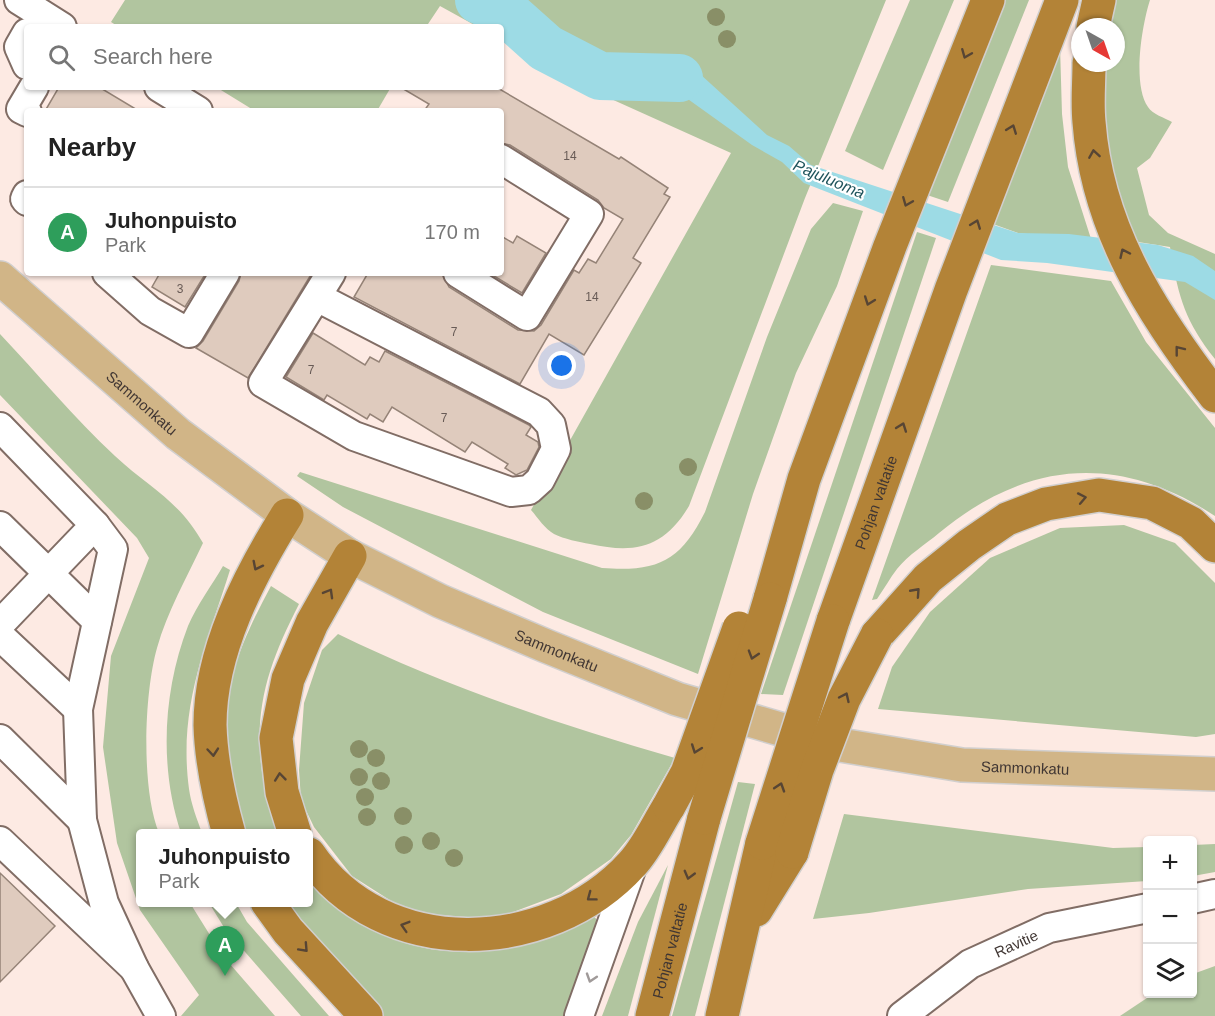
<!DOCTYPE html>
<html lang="en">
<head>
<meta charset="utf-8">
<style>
	body { margin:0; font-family:Helvetica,sans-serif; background:#f2f2f2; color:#222 }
	.controls { position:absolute; right:18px; bottom:18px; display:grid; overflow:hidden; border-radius:6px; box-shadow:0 2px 4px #0004 }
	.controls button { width:54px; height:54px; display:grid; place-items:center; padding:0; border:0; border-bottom:2px solid #e0e0e0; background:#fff; color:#222; font:30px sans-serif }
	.compass { position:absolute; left:1071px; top:18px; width:54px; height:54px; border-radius:50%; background:#fff; box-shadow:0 2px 4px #0004; rotate:140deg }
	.you { position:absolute; left:562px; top:366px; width:21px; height:21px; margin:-15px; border:4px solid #fff; border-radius:50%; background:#1a73e8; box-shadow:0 0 0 9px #1a73e833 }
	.badge { display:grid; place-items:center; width:39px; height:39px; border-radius:50%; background:#0f766e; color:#fff; font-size:20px; font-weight:700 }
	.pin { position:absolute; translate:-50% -50px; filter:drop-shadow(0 2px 3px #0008) }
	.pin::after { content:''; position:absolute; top:32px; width:21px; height:18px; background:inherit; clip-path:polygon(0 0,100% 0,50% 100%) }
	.popup { position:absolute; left:136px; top:829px; width:177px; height:78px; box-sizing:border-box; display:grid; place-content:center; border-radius:6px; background:#fff; filter:drop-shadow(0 2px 4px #0005); font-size:20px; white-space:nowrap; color:#767676 }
	.popup b { font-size:22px; color:#222 }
	.popup::after { content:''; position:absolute; left:50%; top:100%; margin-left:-12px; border:12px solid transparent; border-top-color:#fff }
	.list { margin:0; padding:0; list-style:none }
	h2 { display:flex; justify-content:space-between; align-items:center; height:78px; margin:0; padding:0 24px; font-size:26px }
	h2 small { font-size:20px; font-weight:400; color:#767676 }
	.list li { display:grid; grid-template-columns:39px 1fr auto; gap:18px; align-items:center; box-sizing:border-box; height:90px; padding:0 24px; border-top:2px solid #e0e0e0 }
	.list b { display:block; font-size:22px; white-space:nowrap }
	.list p { margin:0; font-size:20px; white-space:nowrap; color:#767676 }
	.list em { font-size:20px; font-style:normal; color:#767676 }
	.icon { flex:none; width:33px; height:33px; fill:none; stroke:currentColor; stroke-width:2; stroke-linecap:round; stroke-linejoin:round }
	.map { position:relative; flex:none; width:1215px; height:1016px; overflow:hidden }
	.search { position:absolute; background:#fff; box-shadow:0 2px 4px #0004; left:24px; top:24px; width:480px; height:66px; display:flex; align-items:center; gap:15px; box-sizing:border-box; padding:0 21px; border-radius:6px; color:#767676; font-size:22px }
	.panel { position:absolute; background:#fff; box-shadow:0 2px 4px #0004; left:24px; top:108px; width:480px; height:168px; border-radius:6px }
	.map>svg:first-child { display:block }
</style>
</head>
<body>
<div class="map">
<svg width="1215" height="1016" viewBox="0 0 1215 1016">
	<rect width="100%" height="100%" fill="#fdeae3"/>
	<!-- green -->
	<g fill="#b1c59f">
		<path d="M 125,0 L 886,0 L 805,198 L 689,506 C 664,548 635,554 590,544 C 579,542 564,539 554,534 C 545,529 538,518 531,510 L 731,153 L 589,89 L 501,40 L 501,27 L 478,27 L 440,6 L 426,27 L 119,27 L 111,22 Z"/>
		<polygon points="910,0 954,0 883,170 845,151"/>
		<polygon points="1003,0 1029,0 948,202 927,195"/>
		<path d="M 1112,0 L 1150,0 C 1142,25 1132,84 1148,107 C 1152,114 1165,118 1172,122 L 1150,158 L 1137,168 L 1149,215 L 1168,233 L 1215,254 L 1215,359 C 1184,320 1178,295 1170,247 L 1138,242 C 1108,189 1104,123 1105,63 L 1116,63 L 1116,27 L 1106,27 Z"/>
		<polygon points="1060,46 1062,114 1068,167 1092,242 1018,233 993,224"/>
		<polygon points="216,87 391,87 377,111 255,111"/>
		<path d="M 833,203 L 863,211 L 837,286 L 796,373 L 753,494 L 698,674 L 543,612 L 343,507 L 297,476 L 300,472 L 602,568 C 657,572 680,562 705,512 L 767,337 L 811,229 Z"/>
		<polygon points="917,232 936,238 783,695 761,694"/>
		<path d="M 991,265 L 1111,281 L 1146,342 L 1215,428 L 1215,516 C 1119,453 1027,460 939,533 C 926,544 908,555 897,569 C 890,578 884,589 877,599 L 872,600 Z"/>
		<path d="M 0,334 C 38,374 74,418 115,456 C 149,488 178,499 203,543 C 187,577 167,612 157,648 C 144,694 141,789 159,833 L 141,834 L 141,902 L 190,903 L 223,956 L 275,1016 L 181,1016 L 199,995 L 140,910 L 117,843 L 103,747 L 111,656 L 149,558 L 137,538 L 0,395 Z"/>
		<polygon points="1124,525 1175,543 1215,583 1215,734 1196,737 878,709 892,667 930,612 990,558 1060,528"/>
		<path d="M 223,566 L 230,570 C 206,646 178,707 189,789 C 191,804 197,819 202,833 L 181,833 C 159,767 163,691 188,626 C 197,605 212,585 223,566 Z"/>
		<path d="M 271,586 L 299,604 C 270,661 253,707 262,772 C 265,794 269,814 280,833 L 244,834 C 238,804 227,773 225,743 C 221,686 245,634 271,586 Z"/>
		<path d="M 338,634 C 444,686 561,725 675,758 L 631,835 L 611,859 L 561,894 L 508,914 L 482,918 L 410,913 L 352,876 L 314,827 L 301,800 L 299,770 L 304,703 L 322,650 Z"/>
		<polygon points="738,782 755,784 695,1016 672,1016"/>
		<polygon points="844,814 1113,848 1147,847 1147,881 1028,889 869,913 813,919"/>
		<polygon points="1215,844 1215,872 1193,876 1193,845"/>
		<polygon points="668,865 628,1016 602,1016 638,922"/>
		<path d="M 309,877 C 365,946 449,967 534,941 C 554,935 574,923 592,914 L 597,920 L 596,930 L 564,1016 L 384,1016 L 285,903 L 309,902 Z"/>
		<polygon points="209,903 236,903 247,922 329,1016 301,1016 225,929"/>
		<polygon points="1215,966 1215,1016 1120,1016 1153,994 1192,994 1193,974"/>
	</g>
	<!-- water -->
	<polygon fill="#9ddbe5" points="666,62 700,74 767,135 789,146 811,165 1018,233 1069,234 1158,245 1193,256 1215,271 1215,300 1185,282 1047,263 1001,260 804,183 782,162 752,145 685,97 654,90 623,89 607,65"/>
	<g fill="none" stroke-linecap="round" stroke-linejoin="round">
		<!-- river -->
		<polyline stroke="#9ddbe5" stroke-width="48" points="479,0 508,14 546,48 600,76 679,78"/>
	</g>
	<!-- building -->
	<g fill="#dfcbbe" stroke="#958377" stroke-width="1.5">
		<polygon points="59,87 99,87 139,111 45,111"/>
		<polygon points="400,87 496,87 619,159 621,157 668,188 664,194 670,197 633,258 641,263 584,355 549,334 520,384 354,297 368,273 442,273 449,287 518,330 534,331 541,325 574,270 579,273 588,259 596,263 623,219 604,208 598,200 510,145 501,143 501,111 424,111 429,104"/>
		<polygon points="501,236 513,243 517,236 546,253 522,293 489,273 501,273"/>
		<polygon points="160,273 206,273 185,307 152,287"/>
		<polygon points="241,273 312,273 248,378 196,348 203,341 239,281"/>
		<polygon points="313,333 365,365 370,357 379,362 385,351 529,425 531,427 526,435 538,442 539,447 527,470 516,475 505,468 508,464 472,442 465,452 392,407 383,422 370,414 367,419 327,395 324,400 286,377"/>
		<polygon points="0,873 55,926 0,982"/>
	</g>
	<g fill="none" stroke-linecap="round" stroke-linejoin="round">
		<!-- minor casing -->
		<g stroke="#816d65" stroke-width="32">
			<g id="minor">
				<polyline points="19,0 62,27"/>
				<polyline points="27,33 19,47 27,65"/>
				<polyline points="159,87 198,111"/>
				<polyline points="27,112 21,109 34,87"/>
				<polyline points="27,195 25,199 27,201"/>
				<polyline points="107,273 150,311 189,333 225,273"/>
				<polyline points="458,273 527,316 589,214 501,159"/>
				<polyline points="317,297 539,412 551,425 556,449 540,480 529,490 511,492 354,436 263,383 331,273"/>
				<polyline points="0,427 95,525 0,624"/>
				<polyline points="0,526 97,621"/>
				<polyline points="0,636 78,709"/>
				<polyline points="0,739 82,820"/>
				<polyline points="0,841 134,968 104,903 82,820 78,709 113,549 95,525"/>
				<polyline points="1192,899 1215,894"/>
				<polyline points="134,968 161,1016"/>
				<polyline points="579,1016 633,864"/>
				<path id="s1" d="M 902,1016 L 970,964 L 1049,928 L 1148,908"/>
			</g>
		</g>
		<!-- major casing -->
		<g stroke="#d1cfce" stroke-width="36">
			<g id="major">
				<path id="s2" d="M 0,278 L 178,434 L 287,515 L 350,556 L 440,601 L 546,646 L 677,699 L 828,743 L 962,765 L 1215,774"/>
			</g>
		</g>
		<!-- highway casing -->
		<g stroke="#d1cfce" stroke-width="36">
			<g id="highway">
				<polyline points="1093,27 1099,0"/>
				<path d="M 1089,63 C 1089,83 1087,103 1089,122 C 1097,229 1152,314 1215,396"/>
				<polyline points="770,599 804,479 890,246 988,0"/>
				<path id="s3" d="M 833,621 L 951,290 L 1062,0"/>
				<polyline points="877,635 928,578 969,545 1007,519 1046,504 1099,495 1152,503 1191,523 1215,546"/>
				<path d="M 229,834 C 219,798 211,762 210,725 C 210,651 249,576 287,515"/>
				<polyline points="295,834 282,792 276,738 288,679 312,623 350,556"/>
				<path d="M 309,854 C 382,962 548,957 632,864 C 647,848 657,825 669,806"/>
				<polyline points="267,902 288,931 366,1016"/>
				<polyline points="756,910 792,852"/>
				<path id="s4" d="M 652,1016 L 704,818"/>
				<polyline points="722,1016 762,843"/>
			</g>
		</g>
		<!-- minor -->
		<use href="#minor" stroke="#fff" stroke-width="28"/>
		<!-- major -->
		<use href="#major" stroke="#d1b587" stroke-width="33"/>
		<!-- highway -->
		<use href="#highway" stroke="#b38337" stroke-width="33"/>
		<!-- highway-bridge casing -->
		<g stroke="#d1cfce" stroke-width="36" stroke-linecap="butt">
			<g id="highway-bridge">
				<polyline points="669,806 687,773 739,628"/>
				<polyline points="704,818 770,599"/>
				<polyline points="762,843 833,621"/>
				<polyline points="792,852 817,770 844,699 877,635"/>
			</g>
		</g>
		<!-- highway-bridge -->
		<use href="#highway-bridge" stroke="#b38337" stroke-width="33"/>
	</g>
	<!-- trees -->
	<g fill="#898f67">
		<circle cx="716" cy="17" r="9"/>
		<circle cx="727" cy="39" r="9"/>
		<circle cx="688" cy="467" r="9"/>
		<circle cx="644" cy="501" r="9"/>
		<circle cx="359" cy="749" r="9"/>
		<circle cx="376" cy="758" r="9"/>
		<circle cx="359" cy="777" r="9"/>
		<circle cx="381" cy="781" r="9"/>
		<circle cx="365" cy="797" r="9"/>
		<circle cx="403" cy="816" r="9"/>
		<circle cx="367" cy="817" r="9"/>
		<circle cx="431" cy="841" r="9"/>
		<circle cx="404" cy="845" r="9"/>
		<circle cx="454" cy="858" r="9"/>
	</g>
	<!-- one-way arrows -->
	<defs><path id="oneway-chevron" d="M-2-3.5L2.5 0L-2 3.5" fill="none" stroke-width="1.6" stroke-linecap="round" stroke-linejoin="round" transform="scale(1.5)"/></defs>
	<g stroke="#574534">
		<use href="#oneway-chevron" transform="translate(966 54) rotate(112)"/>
		<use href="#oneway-chevron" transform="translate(1012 129) rotate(-69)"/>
		<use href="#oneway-chevron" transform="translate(1094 154) rotate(-99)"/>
		<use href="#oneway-chevron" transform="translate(907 202) rotate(112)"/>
		<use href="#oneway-chevron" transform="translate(976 224) rotate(-69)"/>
		<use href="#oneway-chevron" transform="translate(1124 253) rotate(-115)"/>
		<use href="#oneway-chevron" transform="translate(869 301) rotate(110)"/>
		<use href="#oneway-chevron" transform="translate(1179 350) rotate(-128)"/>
		<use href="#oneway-chevron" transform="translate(902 427) rotate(-70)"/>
		<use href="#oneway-chevron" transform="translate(1082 498) rotate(-11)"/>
		<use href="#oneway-chevron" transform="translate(257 566) rotate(117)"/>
		<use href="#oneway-chevron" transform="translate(916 592) rotate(-48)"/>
		<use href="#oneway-chevron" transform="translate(329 593) rotate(-60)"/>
		<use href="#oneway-chevron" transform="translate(753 655) rotate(107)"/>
		<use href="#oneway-chevron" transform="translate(845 697) rotate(-65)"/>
		<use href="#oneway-chevron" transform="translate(696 749) rotate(110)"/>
		<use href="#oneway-chevron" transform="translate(213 752) rotate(85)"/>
		<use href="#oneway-chevron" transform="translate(280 777) rotate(-96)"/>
		<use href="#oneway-chevron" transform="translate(780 787) rotate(-72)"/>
		<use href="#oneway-chevron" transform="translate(689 875) rotate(105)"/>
		<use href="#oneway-chevron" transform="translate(591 897) rotate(143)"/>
		<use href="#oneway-chevron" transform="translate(405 926) rotate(-163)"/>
		<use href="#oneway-chevron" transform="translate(304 948) rotate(47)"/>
	</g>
	<use stroke="#a09a99" href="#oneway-chevron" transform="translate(591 978) rotate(108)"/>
	<g text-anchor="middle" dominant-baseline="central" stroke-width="4.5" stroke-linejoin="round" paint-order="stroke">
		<!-- number labels -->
		<g font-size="12" fill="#685b56">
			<text x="570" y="156">14</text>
			<text x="180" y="289">3</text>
			<text x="592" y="297">14</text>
			<text x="454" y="332">7</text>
			<text x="311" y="370">7</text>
			<text x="444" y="418">7</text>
		</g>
		<!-- street labels -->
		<g font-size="15" fill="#403633" stroke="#fff">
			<text stroke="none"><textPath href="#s2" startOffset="189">Sammonkatu</textPath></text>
			<text stroke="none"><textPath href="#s3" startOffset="126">Pohjan valtatie</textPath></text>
			<text stroke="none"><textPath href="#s2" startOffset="675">Sammonkatu</textPath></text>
			<text stroke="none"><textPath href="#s2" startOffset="1161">Sammonkatu</textPath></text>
			<text stroke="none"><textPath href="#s1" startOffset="136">Ravitie</textPath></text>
			<text stroke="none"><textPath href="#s4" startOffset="68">Pohjan valtatie</textPath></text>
		</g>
		<!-- water labels -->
		<g font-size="16" font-style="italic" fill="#1f545c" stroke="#fff">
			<text transform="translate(829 179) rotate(23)">Pajuluoma</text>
		</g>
	</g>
</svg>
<div class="controls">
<button>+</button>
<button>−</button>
<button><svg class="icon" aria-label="layers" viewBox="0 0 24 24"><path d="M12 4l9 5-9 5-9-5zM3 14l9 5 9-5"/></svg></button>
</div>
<svg class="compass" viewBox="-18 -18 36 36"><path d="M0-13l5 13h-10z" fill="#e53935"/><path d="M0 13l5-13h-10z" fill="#767676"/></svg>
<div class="you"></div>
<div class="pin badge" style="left:225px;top:976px;background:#2e9e5b">A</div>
<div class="popup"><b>Juhonpuisto</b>Park</div>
<div class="search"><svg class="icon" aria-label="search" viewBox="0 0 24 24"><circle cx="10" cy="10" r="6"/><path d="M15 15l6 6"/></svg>Search here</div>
<section class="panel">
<h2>Nearby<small></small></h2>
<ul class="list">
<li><span class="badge" style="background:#2e9e5b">A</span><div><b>Juhonpuisto</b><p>Park</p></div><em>170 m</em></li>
</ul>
</section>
</div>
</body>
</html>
